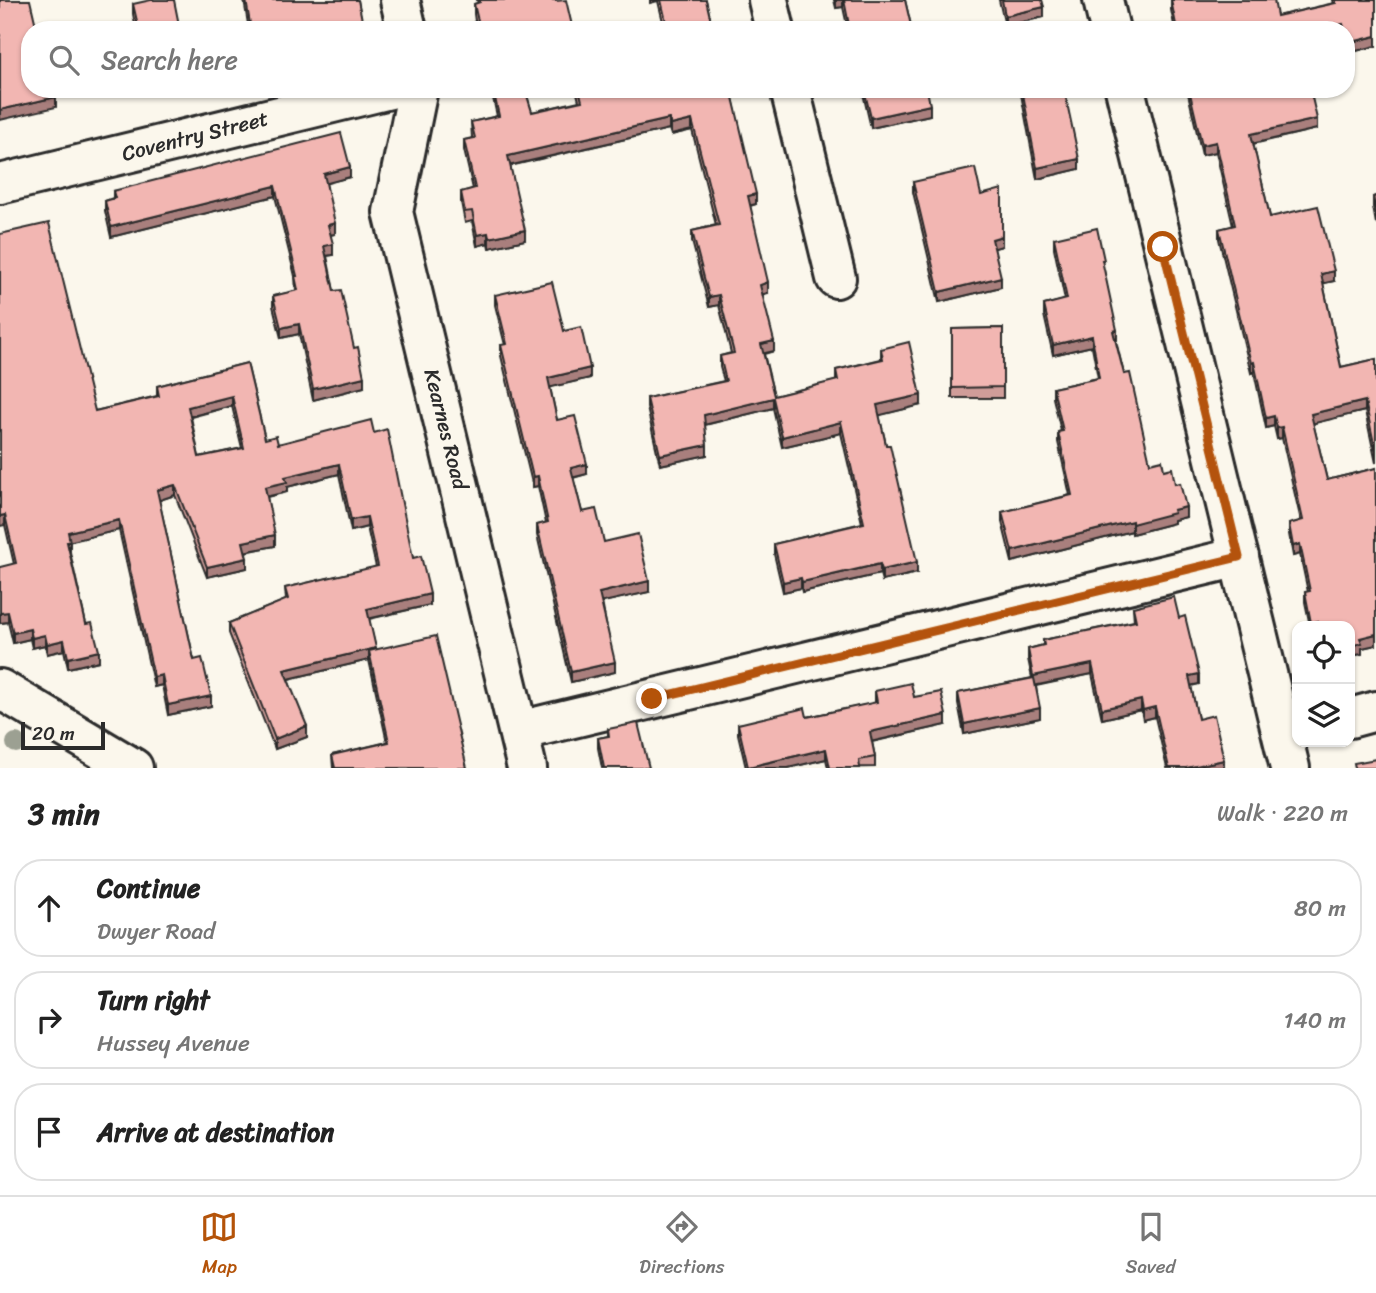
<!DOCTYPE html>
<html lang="en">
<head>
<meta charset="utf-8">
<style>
	body { margin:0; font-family:Sriracha,sans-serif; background:#f2f2f2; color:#222 }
	.controls { position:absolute; right:21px; bottom:21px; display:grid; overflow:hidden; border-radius:14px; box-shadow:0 2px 5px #0004 }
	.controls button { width:63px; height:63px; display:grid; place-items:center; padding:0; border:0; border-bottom:2px solid #e0e0e0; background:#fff; color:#222; font:35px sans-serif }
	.scale { position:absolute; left:21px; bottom:18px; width:84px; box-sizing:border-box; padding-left:7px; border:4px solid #2b2b2b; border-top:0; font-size:19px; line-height:24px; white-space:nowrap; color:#2b2b2b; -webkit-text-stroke:5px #fbf7ec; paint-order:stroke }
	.stop { position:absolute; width:21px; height:21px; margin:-16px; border:5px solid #b45309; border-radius:50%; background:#fff }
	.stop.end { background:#b45309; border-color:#fff; box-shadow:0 2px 7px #0008 }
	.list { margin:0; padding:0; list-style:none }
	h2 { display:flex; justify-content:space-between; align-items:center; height:91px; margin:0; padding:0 28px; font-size:30px }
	h2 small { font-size:23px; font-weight:400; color:#767676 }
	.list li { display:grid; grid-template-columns:46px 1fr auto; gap:21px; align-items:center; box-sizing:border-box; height:98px; margin:0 14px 14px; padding:0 14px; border:2px solid #e0e0e0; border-radius:28px }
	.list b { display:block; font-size:26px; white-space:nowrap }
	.list p { margin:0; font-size:23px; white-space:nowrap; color:#767676 }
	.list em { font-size:23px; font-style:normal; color:#767676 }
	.icon { flex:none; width:38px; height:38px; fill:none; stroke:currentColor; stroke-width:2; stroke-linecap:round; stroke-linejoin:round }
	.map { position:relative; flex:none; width:1376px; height:768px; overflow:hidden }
	.search { position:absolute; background:#fff; box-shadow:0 2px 5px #0004; left:21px; right:21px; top:21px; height:77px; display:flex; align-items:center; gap:18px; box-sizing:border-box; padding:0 24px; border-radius:28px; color:#767676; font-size:26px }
	.sheet { height:427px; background:#fff }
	nav { display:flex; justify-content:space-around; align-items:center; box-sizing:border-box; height:98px; border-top:2px solid #e0e0e0; background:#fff; font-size:19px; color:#767676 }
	nav a { display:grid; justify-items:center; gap:4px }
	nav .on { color:#b45309 }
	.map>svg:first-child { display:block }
</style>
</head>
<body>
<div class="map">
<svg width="1376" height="768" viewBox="0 0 1376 768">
	<rect width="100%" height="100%" fill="#fbf7ec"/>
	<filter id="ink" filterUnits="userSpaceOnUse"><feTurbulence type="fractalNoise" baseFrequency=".0143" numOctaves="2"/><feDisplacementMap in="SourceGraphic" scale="14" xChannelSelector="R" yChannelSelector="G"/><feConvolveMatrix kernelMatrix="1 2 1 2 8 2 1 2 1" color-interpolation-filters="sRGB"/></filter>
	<g filter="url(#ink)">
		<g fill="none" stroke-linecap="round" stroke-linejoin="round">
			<!-- minor casing -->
			<g stroke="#2b2b2b" stroke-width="44">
				<g id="minor">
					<polyline points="400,0 407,30"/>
					<polyline points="768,0 775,30"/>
					<polyline points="1103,0 1110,30"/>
					<polyline points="418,89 393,212 527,768"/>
					<polyline points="790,89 836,278"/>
					<polyline points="1125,89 1290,768"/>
					<polyline points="0,184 390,89"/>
					<polyline points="0,689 133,768"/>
					<polyline points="1350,718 1376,711"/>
					<polyline points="519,731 1239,557"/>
				</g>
			</g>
			<!-- minor -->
			<use href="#minor" stroke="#fbf7ec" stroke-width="38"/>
		</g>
		<!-- trees -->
		<circle fill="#9ca092" cx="16" cy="743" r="10"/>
		<!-- wall -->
		<g fill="#d09d99" stroke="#2b2b2b" stroke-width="2" fill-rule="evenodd">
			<polygon points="244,0 358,0 363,30 249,30"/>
			<polygon points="477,0 556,0 573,30 474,30 474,22 475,21 474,14 474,4 478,3"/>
			<polygon points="650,0 706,0 713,30 665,30 658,1 650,3"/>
			<polygon points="834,0 905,0 912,30 848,30 843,7 836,8"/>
			<polygon points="999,0 1042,0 1044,17 1005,26"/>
			<polygon points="1171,0 1277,16 1334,3 1333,0 1376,0 1376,46 1348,53 1346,47 1346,30 1175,30 1171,10"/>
			<polygon points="133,4 180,30 136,30 133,14"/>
			<polygon points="491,89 525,89 532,112 579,101 576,89 731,89 756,204 750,206 768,293 762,294 774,351 764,354 774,396 836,381 836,370 881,359 881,349 921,405 879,415 917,573 882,581 880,574 802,592 801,588 783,592 774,554 774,544 862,523 841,433 782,447 773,408 705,425 707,455 660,465 647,408 647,398 724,381 720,367 720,356 731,353 719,305 709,307 692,241 692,231 716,225 692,130 671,135 669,129 510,166 525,240 489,248 488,243 477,246 472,221 465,223 461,202 461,192 473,189 464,150 464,140 472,138 471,122 497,116"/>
			<polygon points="862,89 927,89 930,115 871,128"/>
			<polygon points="1020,89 1064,89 1079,169 1037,179"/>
			<polygon points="1187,89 1310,89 1317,129 1253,144 1270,217 1334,281 1323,283 1341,367 1376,359 1376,463 1365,411 1313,423 1327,480 1376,468 1376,645 1362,648 1362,654 1350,656 1350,626 1310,626 1305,602 1305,592 1308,592 1300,554 1293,556 1289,534 1289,524 1301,521 1282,438 1277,439 1274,426 1266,428 1254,372 1251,373 1219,239 1219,229 1233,226 1216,152 1202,155"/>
			<polygon points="350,177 326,183 335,234 330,235 333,255 327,256 334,291 364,387 313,400 299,334 281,338 273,306 273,296 296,291 295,276 275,196 111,237 105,211 105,201 113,198 113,191"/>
			<polygon points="913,182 981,195 1002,246 994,248 1001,287 939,302 913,192"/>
			<polygon points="1376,196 1376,224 1373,207 1373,197"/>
			<path d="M 0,234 L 95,411 L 157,396 L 157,386 L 247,363 L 265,439 L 278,444 L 374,433 L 413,558 L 430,605 L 369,619 L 376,650 L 467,768 L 333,768 L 332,755 L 387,742 L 369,660 L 288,679 L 307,737 L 275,749 L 229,633 L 229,623 L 286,600 L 285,588 L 376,567 L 367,527 L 351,531 L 339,474 L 287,487 L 287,492 L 267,497 L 275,546 L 245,552 L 247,568 L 207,577 L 175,495 L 159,500 L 194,660 L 211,706 L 168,715 L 162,685 L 154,687 L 119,530 L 70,541 L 70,552 L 86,624 L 99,661 L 68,668 L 64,650 L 47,654 L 45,645 L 32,648 L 30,639 L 13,643 L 8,622 L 0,623 L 14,564 L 5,525 ZM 232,406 L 242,448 L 199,457 L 191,417 Z"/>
			<polygon points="1054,238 1104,270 1117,340 1116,341 1124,374 1150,463 1164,470 1175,484 1186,517 1174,520 1174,523 1132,534 1132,531 1012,562 1002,522 1002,512 1070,495 1058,442 1058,432 1061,431 1053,398 1053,388 1098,378 1092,346 1053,355 1044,315 1044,305 1065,300 1054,248"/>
			<polygon points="495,295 564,331 590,378 550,387 557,420 587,474 573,478 582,512 604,542 649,592 602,602 615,672 571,682 537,535 537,525 546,523 538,486 533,487 501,356 501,345 505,345 495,305"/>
			<polygon points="1003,328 1003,398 952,398 952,329"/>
			<polygon points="1133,607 1179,618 1199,684 1191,686 1198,719 1224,768 1167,768 1155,717 1143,720 1141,710 1102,719 1092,674 1036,686 1040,718 964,734 958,703 958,693 1032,678 1028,659 1028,649 1043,645 1043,640 1134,621"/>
			<polygon points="875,691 914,697 946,725 872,742 875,757 875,767 828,768 826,759 788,768 746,768 738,734 738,724 807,717 875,703"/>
			<polygon points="608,729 649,768 602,768 598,748 598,738 608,736"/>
		</g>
		<!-- shaded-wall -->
		<g fill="#a97f7d" stroke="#2b2b2b" stroke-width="2">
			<polygon points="836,0 843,0 843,7 836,8"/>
			<polygon points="1044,7 1044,17 1005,26 1005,16"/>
			<polygon points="1343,24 1343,30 1316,30"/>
			<polygon points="1376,36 1376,46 1348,53 1348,43"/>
			<polygon points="54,89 85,89 54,96"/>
			<polygon points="56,97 56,107 0,120 0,110"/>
			<polygon points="930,105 930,115 871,128 871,118"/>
			<polygon points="669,119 669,129 508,166 508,156"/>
			<polygon points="1317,119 1317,129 1251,144 1251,134"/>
			<polygon points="692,120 692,130 671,135 671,125"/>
			<polygon points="1216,142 1216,152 1202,155 1202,145"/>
			<polygon points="1079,159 1079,169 1037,179 1037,168"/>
			<polygon points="350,167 350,177 324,184 324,174"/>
			<polygon points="275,186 275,196 111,237 111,227"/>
			<polygon points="756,194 756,204 748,206 748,196"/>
			<polygon points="335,223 335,234 328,235 328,225"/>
			<polygon points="525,230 525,240 489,248 489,238"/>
			<polygon points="488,233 488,243 477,246 477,235"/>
			<polygon points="1002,236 1002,246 992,249 992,239"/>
			<polygon points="333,244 333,255 324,256 324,246"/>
			<polygon points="1334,271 1334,281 1321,284 1321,274"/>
			<polygon points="1001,277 1001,287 939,302 939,292"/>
			<polygon points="768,282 768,293 760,295 760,285"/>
			<polygon points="719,295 719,305 709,307 709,297"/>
			<polygon points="299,324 299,334 281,338 281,328"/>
			<polygon points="1117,330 1117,340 1113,341 1113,331"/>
			<polygon points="1092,336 1092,346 1053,355 1053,345"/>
			<polygon points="774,341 774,351 761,354 761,344"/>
			<polygon points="1254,362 1254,372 1251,373 1251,363"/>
			<polygon points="590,368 590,378 548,388 548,378"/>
			<polygon points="364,377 364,387 313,400 313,389"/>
			<polygon points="921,395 921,405 877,416 877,405"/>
			<polygon points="232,396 232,406 188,417 188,407"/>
			<polygon points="773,398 773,408 704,425 704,415"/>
			<polygon points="1365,401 1365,411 1311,424 1311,414"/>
			<polygon points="1274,416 1274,426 1266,428 1266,418"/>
			<polygon points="841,422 841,433 782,447 782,437"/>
			<polygon points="1282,427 1282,438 1277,439 1277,428"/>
			<polygon points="707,445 707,455 660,465 660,455"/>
			<polygon points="339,464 339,474 287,487 287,492 265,497 265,487 285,477"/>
			<polygon points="587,464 587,474 571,478 571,468"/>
			<polygon points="538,476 538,486 533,487 533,477"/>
			<polygon points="175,485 175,495 157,501 157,490"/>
			<polygon points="1186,507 1186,517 1174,520 1174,523 1132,534 1132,524 1173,510"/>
			<polygon points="5,515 5,525 0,526 0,516"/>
			<polygon points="367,517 367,527 351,531 351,520"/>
			<polygon points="119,520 119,530 68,542 68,532"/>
			<polygon points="1132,521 1132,531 1012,562 1012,551"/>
			<polygon points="275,535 275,546 243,552 243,542"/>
			<polygon points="1300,544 1300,554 1293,556 1293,546"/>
			<polygon points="247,558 247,568 207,577 207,567"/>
			<polygon points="917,562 917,573 882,581 882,570"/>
			<polygon points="880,564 880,574 802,592 802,582"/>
			<polygon points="801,578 801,588 783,592 783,582"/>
			<polygon points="649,581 649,592 599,603 599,593"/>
			<polygon points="430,594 430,605 367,619 367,609"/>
			<polygon points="8,612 8,622 0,623 0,613"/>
			<polygon points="1318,621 1318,626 1311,626 1311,623"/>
			<polygon points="30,629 30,639 13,643 13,633"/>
			<polygon points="1376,634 1376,645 1362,648 1362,654 1350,656 1350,646 1360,638"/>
			<polygon points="45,635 45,645 32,648 32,638"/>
			<polygon points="64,640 64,650 47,654 47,644"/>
			<polygon points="376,648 376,658 369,651 369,660 284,680 284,670"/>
			<polygon points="99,651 99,661 68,668 68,658"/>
			<polygon points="615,662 615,672 571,682 571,672"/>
			<polygon points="1092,664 1092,674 1033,686 1033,676"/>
			<polygon points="1199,674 1199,684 1189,686 1189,676"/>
			<polygon points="162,675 162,685 154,687 154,677"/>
			<polygon points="211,696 211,706 168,715 168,705"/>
			<polygon points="1141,700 1141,710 1102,719 1102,709"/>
			<polygon points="1155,707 1155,717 1143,720 1143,710"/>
			<polygon points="1040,708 1040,718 964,734 964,724"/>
			<polygon points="946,715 946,725 870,742 870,732"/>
			<polygon points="307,726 307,737 275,749 275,739"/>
			<polygon points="826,749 826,759 788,768 748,768 748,767"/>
			<polygon points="1224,760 1224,768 1186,768"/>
		</g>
		<!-- building -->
		<g fill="#f2b6b2" stroke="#2b2b2b" stroke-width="2" fill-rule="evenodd">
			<polygon points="0,0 30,0 37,30 30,30 30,89 55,89 56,97 0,110"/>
			<polygon points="151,0 174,0 180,30 139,30 133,4"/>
			<polygon points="246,0 358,0 363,25 362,29 357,30 251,30"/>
			<polygon points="480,0 556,0 556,1 566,0 573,30 476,30 474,22 478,21 474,4 480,2"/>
			<polygon points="661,0 706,0 713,30 668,30"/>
			<polygon points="844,0 905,0 912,30 850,30"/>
			<polygon points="1002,0 1042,0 1044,7 1005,16"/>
			<polygon points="1171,0 1274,0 1277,16 1336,3 1336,0 1376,0 1376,36 1348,43 1346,30 1345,30 1343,24 1316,30 1177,30"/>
			<polygon points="1001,26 1002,30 984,30"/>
			<polygon points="493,89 525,89 532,112 582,101 579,89 731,89 756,194 748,196 768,282 760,285 774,341 761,344 774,396 838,380 836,370 883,359 881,349 909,342 921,395 877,405 886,445 890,445 917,562 882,570 880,564 802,582 801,578 783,582 774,544 864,523 841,422 782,437 773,398 704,415 707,445 660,455 647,398 726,381 720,356 734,353 719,295 709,297 692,231 719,225 692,120 671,125 669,119 508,156 525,230 489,238 488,233 477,235 472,211 465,212 461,192 475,188 464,140 475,138 471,122 499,116"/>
			<polygon points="864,89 927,89 930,105 871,118"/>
			<polygon points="1022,89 1064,89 1079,159 1037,168"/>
			<polygon points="1189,89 1310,89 1317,119 1251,134 1270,217 1318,206 1334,271 1321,274 1341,367 1376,359 1376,453 1365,401 1311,414 1327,480 1376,468 1376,634 1360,638 1362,643 1350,646 1350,626 1319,626 1318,621 1311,623 1305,592 1310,591 1300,544 1293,546 1289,524 1303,520 1282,427 1277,428 1274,416 1266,418 1254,362 1251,363 1219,229 1235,225 1216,142 1202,145"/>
			<polygon points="341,133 350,167 324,174 335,223 328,225 333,244 324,246 334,291 341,290 354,348 358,347 364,377 313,389 299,324 281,328 273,296 298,290 295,276 297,276 275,186 111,227 105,201 115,198 113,191"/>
			<polygon points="975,168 981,195 1002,189 1002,236 992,239 1001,277 939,292 913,182"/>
			<polygon points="1376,196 1376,214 1373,197"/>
			<path d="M 49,223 L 95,411 L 159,396 L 157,386 L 247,363 L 265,439 L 276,436 L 278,444 L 371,420 L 374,433 L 387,429 L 413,558 L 421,556 L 430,594 L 367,609 L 376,648 L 284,670 L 307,726 L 275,739 L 229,623 L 288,599 L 285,588 L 378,566 L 367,517 L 351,520 L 339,464 L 285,477 L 287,482 L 265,487 L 275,535 L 243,542 L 247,558 L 207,567 L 175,485 L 157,490 L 194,660 L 202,658 L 211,696 L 168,705 L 162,675 L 154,677 L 119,520 L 68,532 L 70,542 L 67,542 L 86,624 L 92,623 L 99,651 L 68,658 L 64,640 L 47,644 L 45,635 L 32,638 L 30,629 L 13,633 L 8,612 L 0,613 L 0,567 L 16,563 L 5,515 L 0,516 L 0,234 ZM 232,396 L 244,448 L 199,457 L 188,407 Z"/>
			<polygon points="1097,228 1104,260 1102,260 1117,330 1113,331 1124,374 1130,373 1150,463 1162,460 1164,470 1172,468 1175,484 1180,483 1186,507 1173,510 1174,513 1132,524 1132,521 1012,551 1002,512 1072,495 1058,432 1063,431 1053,388 1099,378 1092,336 1053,345 1044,305 1067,299 1054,238"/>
			<polygon points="552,282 564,331 581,327 590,368 548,378 557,420 575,416 587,464 571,468 582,512 596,509 604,542 638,534 649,581 599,593 615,662 571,672 537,525 548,522 538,476 533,477 501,345 507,344 495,295"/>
			<polygon points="1003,328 1003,387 952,388 952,329"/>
			<polygon points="1174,597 1179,618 1185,616 1199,674 1189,676 1198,719 1214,715 1224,760 1186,768 1169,768 1155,707 1143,710 1141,700 1102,709 1092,664 1033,676 1028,649 1044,645 1043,640 1136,621 1133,607"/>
			<polygon points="436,636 467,768 335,768 332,755 389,742 369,651"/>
			<polygon points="1034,678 1040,708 964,724 958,693"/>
			<polygon points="911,683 914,697 941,692 946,715 870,732 875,757 859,760 860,768 830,768 826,749 748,767 738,724 805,708 807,717 877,702 875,691"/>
			<polygon points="638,723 649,768 604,768 598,738 609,736 608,729"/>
			<polygon points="1376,759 1376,768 1355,768 1354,763"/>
		</g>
	</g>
	<g fill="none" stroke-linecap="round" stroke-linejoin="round" filter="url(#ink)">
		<!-- route -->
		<polyline stroke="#b45309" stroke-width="9" points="652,699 1239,557 1163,247"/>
	</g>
	<g text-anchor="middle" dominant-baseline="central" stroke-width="6" stroke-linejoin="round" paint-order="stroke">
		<!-- street labels -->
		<g font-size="21" fill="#2b2b2b" stroke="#fbf7ec">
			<text transform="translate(195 136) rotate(-14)">Coventry Street</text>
			<text transform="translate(446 429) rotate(76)">Kearnes Road</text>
		</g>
	</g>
</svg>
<div class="controls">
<button><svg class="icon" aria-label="locate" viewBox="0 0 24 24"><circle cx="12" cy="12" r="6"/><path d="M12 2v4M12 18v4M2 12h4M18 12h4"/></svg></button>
<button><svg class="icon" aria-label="layers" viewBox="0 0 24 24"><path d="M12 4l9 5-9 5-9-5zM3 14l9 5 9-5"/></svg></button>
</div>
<div class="scale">20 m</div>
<div class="stop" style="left:1163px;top:247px"></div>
<div class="stop end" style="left:652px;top:699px"></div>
<div class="search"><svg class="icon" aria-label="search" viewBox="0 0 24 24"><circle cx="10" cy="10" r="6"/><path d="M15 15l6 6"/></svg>Search here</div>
</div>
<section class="sheet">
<h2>3 min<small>Walk · 220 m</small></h2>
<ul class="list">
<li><svg class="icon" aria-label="ahead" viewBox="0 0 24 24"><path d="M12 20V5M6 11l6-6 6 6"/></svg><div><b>Continue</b><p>Dwyer Road</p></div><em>80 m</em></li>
<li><svg class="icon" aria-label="right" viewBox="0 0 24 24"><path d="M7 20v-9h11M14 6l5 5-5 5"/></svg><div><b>Turn right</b><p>Hussey Avenue</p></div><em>140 m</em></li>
<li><svg class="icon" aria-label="arrive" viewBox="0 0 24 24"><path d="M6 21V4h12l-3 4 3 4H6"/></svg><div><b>Arrive at destination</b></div></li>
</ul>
</section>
<nav>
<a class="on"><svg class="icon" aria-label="map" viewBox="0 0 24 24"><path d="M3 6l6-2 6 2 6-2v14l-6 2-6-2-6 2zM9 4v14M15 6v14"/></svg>Map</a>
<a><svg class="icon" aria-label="directions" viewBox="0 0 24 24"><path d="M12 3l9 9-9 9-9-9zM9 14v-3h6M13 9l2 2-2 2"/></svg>Directions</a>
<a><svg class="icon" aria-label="saved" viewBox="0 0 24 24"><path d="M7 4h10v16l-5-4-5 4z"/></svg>Saved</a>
</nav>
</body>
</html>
